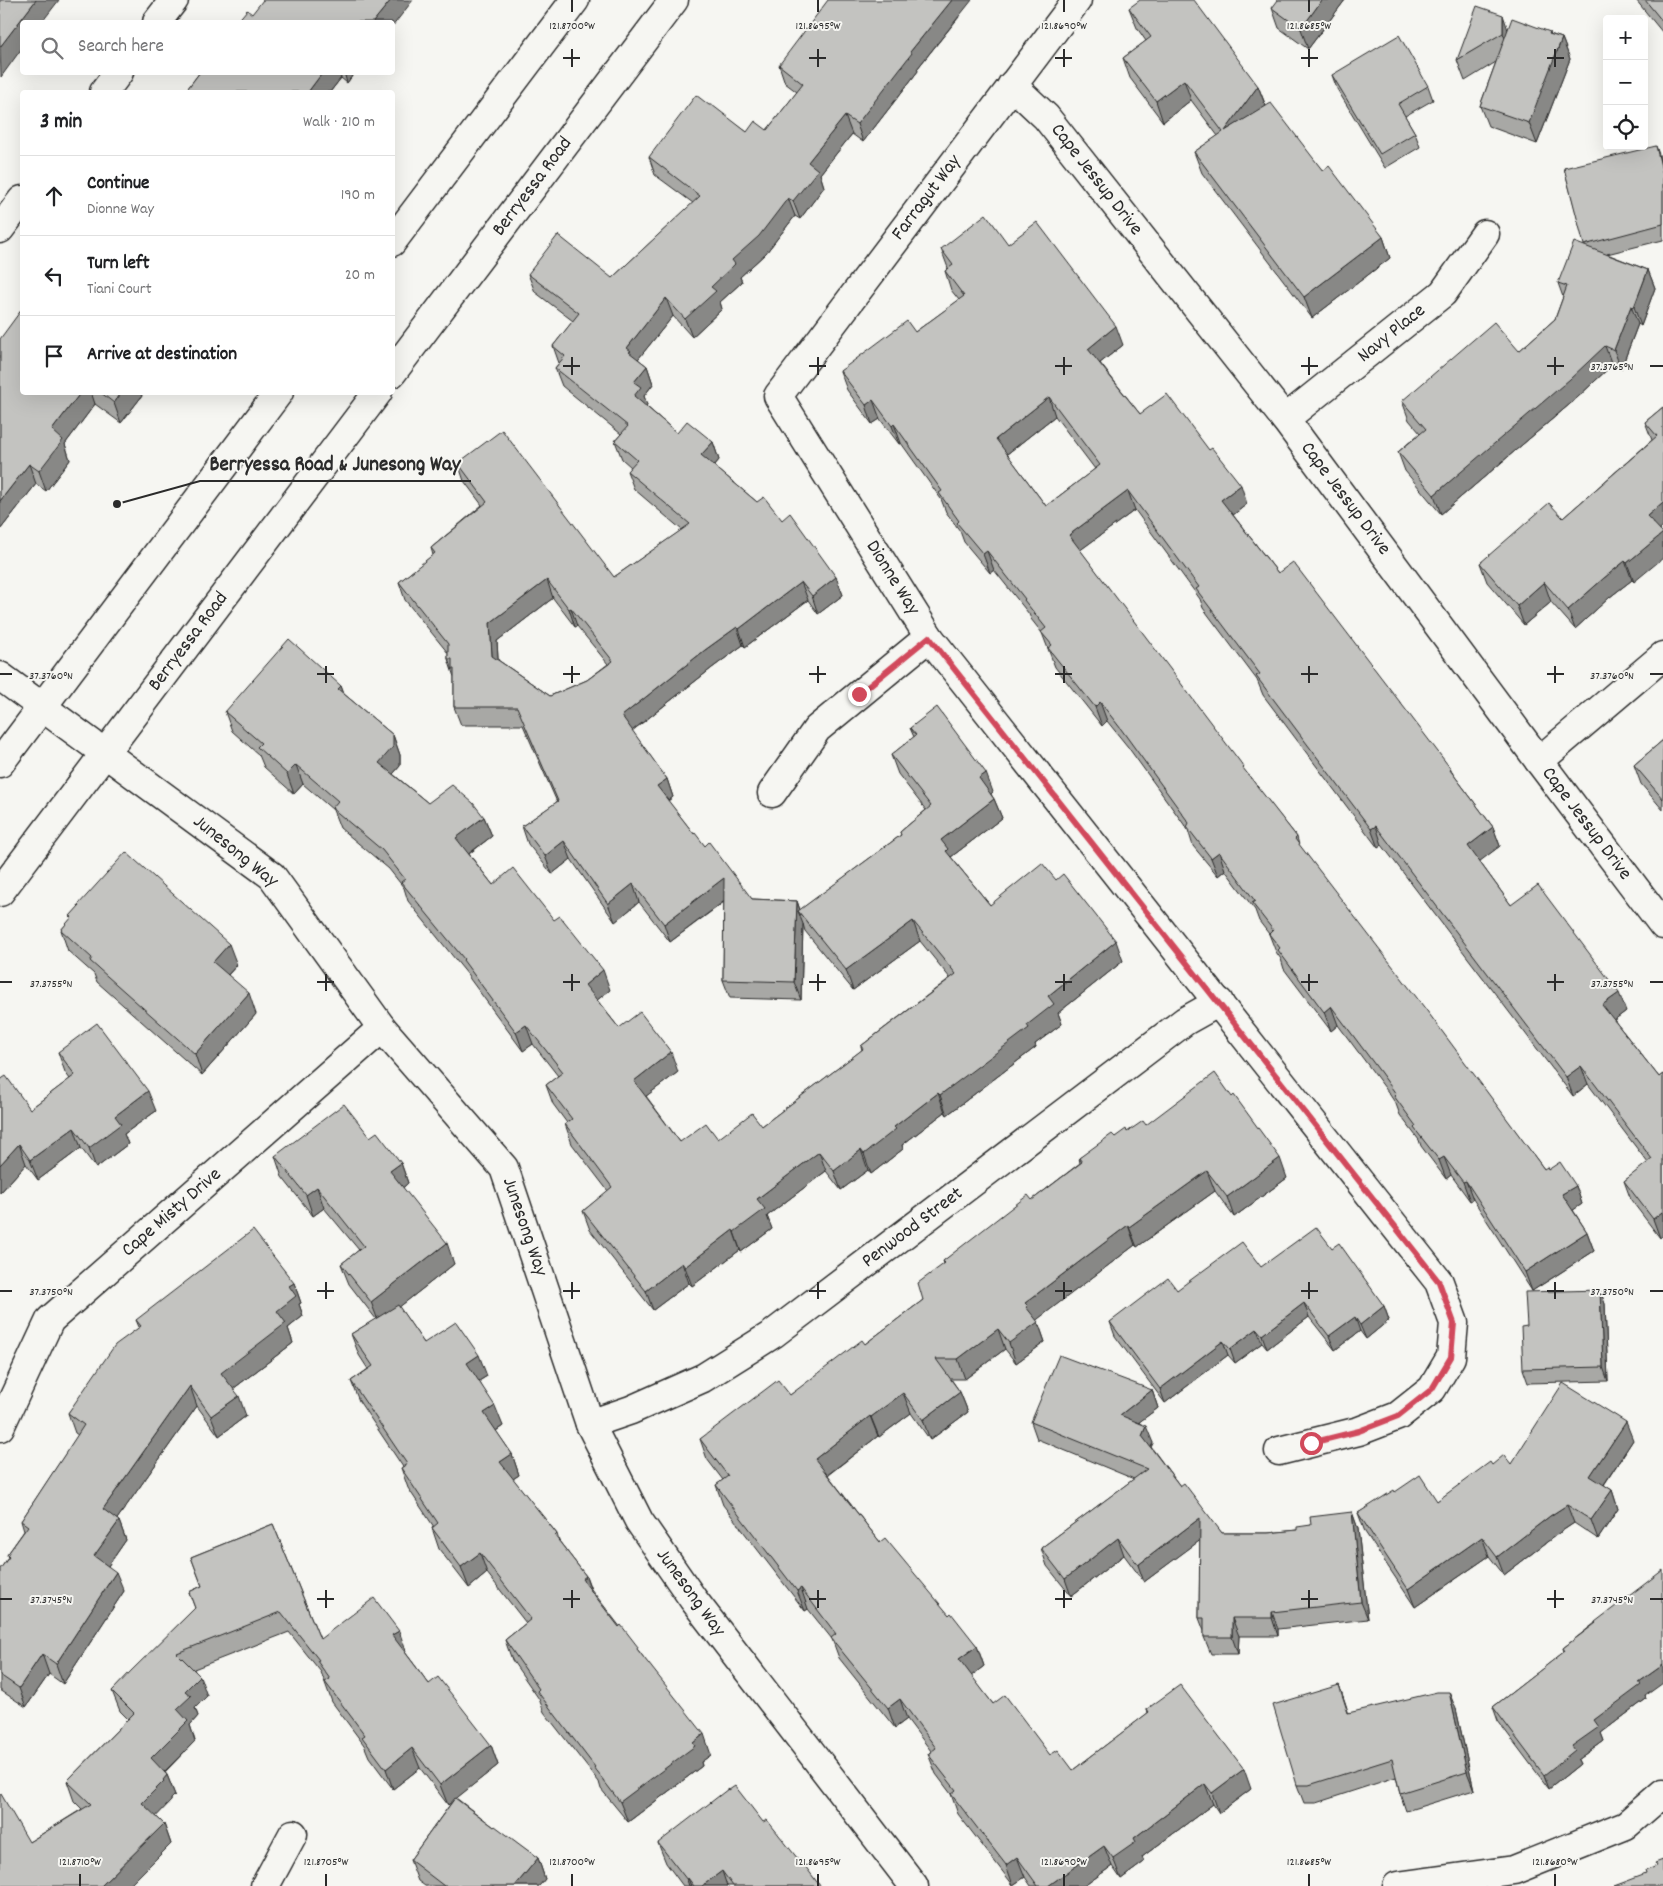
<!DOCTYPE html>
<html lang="en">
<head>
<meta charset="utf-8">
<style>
	body { margin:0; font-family:Dekko,sans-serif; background:#f6f6f6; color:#202124 }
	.controls { position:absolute; right:15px; top:15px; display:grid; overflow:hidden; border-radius:5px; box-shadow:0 5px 20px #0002 }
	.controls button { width:45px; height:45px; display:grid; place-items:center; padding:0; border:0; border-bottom:1px solid #e0e0e0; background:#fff; color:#202124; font:25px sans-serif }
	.stop { position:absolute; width:15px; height:15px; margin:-11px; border:4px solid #d1495b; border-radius:50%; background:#fff }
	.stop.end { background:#d1495b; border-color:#fff; box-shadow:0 1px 5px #0008 }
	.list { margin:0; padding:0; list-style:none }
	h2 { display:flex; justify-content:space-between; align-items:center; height:65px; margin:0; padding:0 20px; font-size:21px }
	h2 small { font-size:16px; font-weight:400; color:#757577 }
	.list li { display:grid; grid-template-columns:32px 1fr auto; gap:15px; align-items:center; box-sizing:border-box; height:80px; padding:0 20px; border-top:1px solid #e0e0e0 }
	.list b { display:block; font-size:19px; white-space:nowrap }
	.list p { margin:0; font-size:16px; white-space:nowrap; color:#757577 }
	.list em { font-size:16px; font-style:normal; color:#757577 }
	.icon { flex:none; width:28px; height:28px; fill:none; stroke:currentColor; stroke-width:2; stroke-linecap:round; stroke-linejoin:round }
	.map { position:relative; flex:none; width:1663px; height:1886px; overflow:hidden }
	.search { position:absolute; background:#fff; box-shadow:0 5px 20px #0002; left:20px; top:20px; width:375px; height:55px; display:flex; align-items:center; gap:12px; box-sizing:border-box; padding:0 18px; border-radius:5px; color:#757577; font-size:19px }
	.panel { position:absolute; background:#fff; box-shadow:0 5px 20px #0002; left:20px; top:90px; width:375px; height:305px; border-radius:5px }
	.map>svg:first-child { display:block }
</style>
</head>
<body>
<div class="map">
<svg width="1663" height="1886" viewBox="0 0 1663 1886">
	<rect width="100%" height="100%" fill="#f6f6f2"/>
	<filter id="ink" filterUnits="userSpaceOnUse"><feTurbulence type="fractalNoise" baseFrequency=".02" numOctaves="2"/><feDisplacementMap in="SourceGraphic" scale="10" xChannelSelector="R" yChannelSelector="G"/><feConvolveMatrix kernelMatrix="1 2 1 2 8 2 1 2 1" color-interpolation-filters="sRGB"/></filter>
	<g filter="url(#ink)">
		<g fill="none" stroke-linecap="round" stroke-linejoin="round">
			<!-- minor casing -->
			<g stroke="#2b2b2b" stroke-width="31">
				<g id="minor">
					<polyline points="1077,0 778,396 929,637 1439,1282 1454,1323 1451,1357 1432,1389 1398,1416 1359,1431 1279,1451"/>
					<polyline points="157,22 174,0"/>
					<polyline points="1012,85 1046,117 1285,419 1539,761 1663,925"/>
					<polyline points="104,92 119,72"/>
					<polyline points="0,229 22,200"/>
					<polyline points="1285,419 1443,293 1485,234"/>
					<polyline points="0,676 272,876 382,1028 504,1168 590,1424 639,1521 693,1599 914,1886"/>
					<polyline points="1539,761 1663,656"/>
					<polyline points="772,793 817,729 929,637"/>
					<polyline points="590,1424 631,1410 703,1378 773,1334 1185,1021 1219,1002"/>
					<polyline points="0,1427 50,1320 382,1028"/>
					<polyline points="265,1886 293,1834"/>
					<polyline points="1397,1886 1514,1870 1626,1825 1663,1793"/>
				</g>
			</g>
			<!-- major casing -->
			<g stroke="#2b2b2b" stroke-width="31">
				<g id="major">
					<polyline points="392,242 575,0"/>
					<polyline points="392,373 674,0"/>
					<polyline points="0,763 279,392"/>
					<polyline points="0,892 378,392"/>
				</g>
			</g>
			<!-- minor -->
			<use href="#minor" stroke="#f6f6f2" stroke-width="28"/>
			<!-- major -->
			<use href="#major" stroke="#f6f6f2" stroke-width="28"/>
		</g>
		<!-- wall -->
		<g fill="#a8a8a5" stroke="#2b2b2b" fill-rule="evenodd">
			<polygon points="1345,0 1308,49 1279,28 1272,8"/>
			<polygon points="1636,0 1663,0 1663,33"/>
			<polygon points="1129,8 1258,86 1266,106 1323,171 1383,237 1390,258 1312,318 1202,173 1194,152 1218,136 1191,100 1163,122 1130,78 1123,58 1146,41 1137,28"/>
			<path d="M 959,17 L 917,69 L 918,71 L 863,142 L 852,134 L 820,174 L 824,187 L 800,219 L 795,216 L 766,253 L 740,277 L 742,282 L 720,302 L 722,309 L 692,337 L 673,316 L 638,359 L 647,366 L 653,384 L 644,396 L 647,405 L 646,406 L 677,433 L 713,442 L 719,460 L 714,466 L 757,502 L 782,520 L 836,577 L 843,595 L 818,614 L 808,600 L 745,647 L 743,645 L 712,668 L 632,731 L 667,779 L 673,797 L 668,801 L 694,834 L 752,899 L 797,901 L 800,910 L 901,835 L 900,832 L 926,810 L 898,774 L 891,755 L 914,737 L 910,728 L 993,792 L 991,794 L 994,799 L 1002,818 L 951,857 L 990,905 L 1056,880 L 1123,961 L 1058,1013 L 1062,1024 L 1035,1044 L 1036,1047 L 947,1115 L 945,1112 L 902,1145 L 903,1149 L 871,1174 L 868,1170 L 841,1190 L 826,1171 L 767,1216 L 772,1229 L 741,1252 L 740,1250 L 692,1286 L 689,1283 L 653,1310 L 590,1230 L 583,1211 L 608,1191 L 572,1144 L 565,1124 L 567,1123 L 553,1104 L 546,1085 L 558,1076 L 533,1044 L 523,1051 L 470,979 L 468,975 L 408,901 L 404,888 L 389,869 L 340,828 L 333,810 L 303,784 L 294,794 L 264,767 L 259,755 L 232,731 L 225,712 L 341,686 L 344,694 L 393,735 L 400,755 L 400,766 L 393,774 L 428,803 L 484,817 L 492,836 L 469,854 L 493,885 L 610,990 L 597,1000 L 619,1028 L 678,1072 L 646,1096 L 680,1142 L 718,1139 L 762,1126 L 862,1050 L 861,1046 L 950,978 L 920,941 L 853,990 L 805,931 L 803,924 L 801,1000 L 730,998 L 723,980 L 724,902 L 670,942 L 639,902 L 615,922 L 571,859 L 552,874 L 528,844 L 522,826 L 557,802 L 523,725 L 461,725 L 454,707 L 454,677 L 448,659 L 448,653 L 405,600 L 399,582 L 433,555 L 431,548 L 482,505 L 464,481 L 458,463 L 614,577 L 682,530 L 634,489 L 627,471 L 631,467 L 622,459 L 615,441 L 621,434 L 562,386 L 555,368 L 559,363 L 553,346 L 573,321 L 535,292 L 528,274 L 612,278 L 693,203 L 655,175 L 649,157 L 709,105 L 747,132 L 767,130 L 797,92 L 785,83 L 779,65 ZM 553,598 L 575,627 L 577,626 L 608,664 L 587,680 L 550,696 L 498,660 L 497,641 Z"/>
			<polygon points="1508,29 1550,34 1562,38 1570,59 1537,144 1488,126 1480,106 1496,62 1465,81 1457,60"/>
			<polygon points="200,72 355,72 347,83 341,78 330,92 185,92"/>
			<polygon points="1332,75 1428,86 1433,100 1405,116 1415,133 1420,147 1385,168 1337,89"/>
			<polygon points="1661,160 1663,169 1663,240 1607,254 1648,270 1655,288 1641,326 1638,324 1621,369 1612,365 1577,398 1441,514 1405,471 1398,452 1420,433 1409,420 1402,401 1519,351 1555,319 1563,297 1558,283 1585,246 1564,168"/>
			<path d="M 1008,244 L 1123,345 L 1100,363 L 1140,414 L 1247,504 L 1233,515 L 1278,573 L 1451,769 L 1453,774 L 1493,827 L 1500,846 L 1479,861 L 1511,905 L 1626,1011 L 1614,1020 L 1659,1077 L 1663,1074 L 1663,1235 L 1660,1238 L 1631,1200 L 1624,1181 L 1648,1163 L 1588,1084 L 1573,1096 L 1382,845 L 1378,848 L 1263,695 L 1257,680 L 1203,608 L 1200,599 L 1135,510 L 1080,550 L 1246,773 L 1297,837 L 1299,845 L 1544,1169 L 1548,1170 L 1576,1186 L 1582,1204 L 1573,1210 L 1587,1232 L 1594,1251 L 1532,1291 L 1473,1199 L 1470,1201 L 1451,1175 L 1446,1179 L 1421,1146 L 1419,1140 L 1400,1115 L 1396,1104 L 1388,1092 L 1338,1025 L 1331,1031 L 1284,969 L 1281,959 L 1276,952 L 1269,934 L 1259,921 L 1255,910 L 1225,870 L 1218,876 L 1193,846 L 1188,830 L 1128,747 L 1107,721 L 1102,726 L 1055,667 L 1042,633 L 1031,619 L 1029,614 L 994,570 L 990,573 L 964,542 L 960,531 L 946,512 L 941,499 L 901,443 L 899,444 L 880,419 L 872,424 L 847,390 L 840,371 L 915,332 L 959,300 L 951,290 L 945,271 L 948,268 L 941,249 ZM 1055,416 L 1095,469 L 1046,506 L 1007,454 Z"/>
			<polygon points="0,339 22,392 140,392 142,396 121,423 95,404 65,444 70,460 46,491 36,484 0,530"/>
			<polygon points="1663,407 1660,530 1634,582 1632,580 1610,597 1575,629 1551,602 1524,625 1487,582 1480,563 1563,518 1652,440 1645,422"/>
			<polygon points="1663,740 1663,810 1641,784 1634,765"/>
			<polygon points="78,905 237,965 228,975 256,1014 202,1075 97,982 94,974 68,951 61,930 71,919 70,916 79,907"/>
			<polygon points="58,1052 156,1111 124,1134 128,1144 96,1168 81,1148 38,1180 26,1164 0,1193 0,1080 30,1109 70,1079 65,1072"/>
			<polygon points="1146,1125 1287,1178 1234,1217 1215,1191 1137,1247 1135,1245 1036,1320 1038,1322 1045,1342 1016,1363 1005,1349 965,1379 951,1379 960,1392 968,1412 930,1440 911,1413 879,1437 878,1436 828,1475 880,1542 949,1615 977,1646 984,1666 971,1676 993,1704 1050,1755 1073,1770 1148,1713 1147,1709 1251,1789 1219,1813 1213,1804 1142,1857 1144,1862 1121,1879 1112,1866 1084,1886 1031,1886 1025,1877 1013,1885 958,1814 951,1794 936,1774 928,1754 931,1751 907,1719 895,1728 839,1658 832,1639 808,1609 805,1611 723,1505 716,1485 723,1480 707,1459 700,1439 790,1395 865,1344 923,1300 944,1264 943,1261 1032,1200 1080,1163 1079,1158 1115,1137"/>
			<polygon points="370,1137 401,1163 408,1183 403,1188 454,1264 399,1307 424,1343 487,1376 479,1381 503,1426 496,1431 512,1454 519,1475 513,1479 557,1534 559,1541 586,1576 591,1589 641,1654 711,1755 701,1762 702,1766 628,1822 601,1789 599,1782 544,1712 539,1699 512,1660 505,1640 526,1623 487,1573 469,1588 439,1549 432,1528 434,1527 408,1488 401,1468 403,1467 359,1401 351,1381 368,1369 359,1355 351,1334 376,1319 349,1284 341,1264 359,1250 324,1208 313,1216 282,1177 275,1156"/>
			<polygon points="1332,1248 1384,1306 1389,1320 1366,1339 1360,1331 1335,1350 1309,1317 1267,1349 1262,1343 1235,1363 1228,1355 1165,1403 1115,1336 1110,1322 1177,1290"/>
			<polygon points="294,1283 301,1303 299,1304 303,1316 288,1328 293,1343 233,1389 246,1416 219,1436 197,1406 117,1519 119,1521 126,1540 108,1566 124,1591 63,1684 49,1674 26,1707 0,1690 0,1569 8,1558 7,1555 24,1531 21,1521 78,1435 75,1433 68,1413 139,1327 136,1320"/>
			<polygon points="1600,1290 1605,1304 1608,1381 1528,1383 1523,1369"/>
			<polygon points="1152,1390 1158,1408 1139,1422 1153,1443 1151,1447 1180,1486 1222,1533 1268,1533 1297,1530 1352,1512 1358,1529 1368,1619 1278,1629 1278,1636 1239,1636 1238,1654 1211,1654 1204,1637 1204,1631 1199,1618 1200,1540 1144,1582 1124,1555 1071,1596 1047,1566 1041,1548 1134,1479 1037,1439 1031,1422"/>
			<polygon points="1633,1440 1604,1485 1612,1490 1618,1509 1598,1539 1574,1523 1556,1535 1504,1575 1489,1556 1415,1607 1365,1532 1358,1513 1395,1492 1437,1501 1492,1465 1511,1464"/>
			<polygon points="273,1524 320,1639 406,1651 405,1652 429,1684 491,1745 498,1765 456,1798 494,1827 538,1858 545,1879 539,1886 425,1886 418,1881 410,1860 454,1799 448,1805 420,1768 393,1789 369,1757 364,1745 332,1702 321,1672 289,1632 194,1669 207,1696 195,1708 198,1716 190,1725 195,1741 165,1772 167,1775 175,1795 171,1799 171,1801 156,1816 164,1824 171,1844 29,1842 82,1809 74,1801 67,1781 128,1719 120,1711 112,1691 195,1608 189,1592 202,1586 191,1557"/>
			<polygon points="1595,1622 1645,1696 1646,1699 1601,1733 1604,1741 1578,1760 1580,1764 1549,1789 1498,1721 1493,1707 1564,1652 1563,1648 1595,1623"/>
			<polygon points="1339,1685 1348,1713 1456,1709 1474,1790 1406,1811 1400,1793 1396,1777 1316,1803 1304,1803 1297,1785"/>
			<polygon points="763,1822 798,1859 820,1886 683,1886 666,1863 658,1843"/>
		</g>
		<!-- shaded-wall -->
		<g fill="#888886" stroke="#2b2b2b">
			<polygon points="36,0 59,0 42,22 22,22 22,48 1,77 0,47"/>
			<polygon points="391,0 413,0 392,27 392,22 373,22"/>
			<polygon points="952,0 972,0 917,69 918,71 863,142 857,124 910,52"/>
			<polygon points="1322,0 1345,0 1308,49 1301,29"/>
			<polygon points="1503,15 1510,36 1510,53 1503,33"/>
			<polygon points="1550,32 1557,52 1562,38 1570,59 1537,144 1529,123"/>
			<polygon points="323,72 339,72 341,78 330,92 308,92"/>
			<polygon points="344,72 355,72 347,83"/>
			<polygon points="1184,80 1191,100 1163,122 1156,101"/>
			<polygon points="1258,86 1266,107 1225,131"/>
			<polygon points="845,116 852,134 820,174 824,187 800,219 793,201 808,162"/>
			<polygon points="1656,146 1661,160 1663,169 1663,175"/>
			<polygon points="788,198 795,216 766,253 740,277 742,282 720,302 722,309 692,337 685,319 732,260"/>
			<polygon points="1383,237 1390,258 1312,318 1304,297"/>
			<polygon points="1648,270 1655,288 1641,326 1634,307"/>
			<polygon points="666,298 673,316 635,363 627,348"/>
			<polygon points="1631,306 1638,324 1621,369 1614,350"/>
			<polygon points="1116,326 1123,345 1095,367 1088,349"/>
			<polygon points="1605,346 1612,365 1577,398 1441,514 1434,495"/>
			<polygon points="647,366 653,384 644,396 647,405 640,414 634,396 634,382"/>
			<polygon points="81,392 91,392 95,404 65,444 70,460 46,491 39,471 52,430"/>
			<polygon points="122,392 140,392 142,396 121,423 114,403"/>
			<polygon points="1049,397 1055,416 1002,458 996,439"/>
			<polygon points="873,400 880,419 872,424 866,405"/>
			<polygon points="894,424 901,443 899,444 892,426"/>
			<polygon points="713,442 719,460 708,473 701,455"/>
			<polygon points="29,464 36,484 0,530 0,501"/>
			<polygon points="1241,485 1247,504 1228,519 1221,500"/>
			<polygon points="1128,491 1135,510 1075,554 1069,535"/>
			<polygon points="1663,502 1663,527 1654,535 1647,516"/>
			<polygon points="1663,533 1663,558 1634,582 1627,563"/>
			<polygon points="987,551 994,570 990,573 983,554"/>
			<polygon points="1625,561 1632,580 1610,597 1575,629 1568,610 1604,578"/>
			<polygon points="836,577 843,595 818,614 812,596"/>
			<polygon points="547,580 553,598 497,641 499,674 492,656 490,623"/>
			<polygon points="801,582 808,600 745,647 739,629"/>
			<polygon points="1544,582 1551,602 1524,625 1517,606"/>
			<polygon points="571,608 577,626 575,627 569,609"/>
			<polygon points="737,627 743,645 712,668 628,734 622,716 705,650"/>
			<polygon points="341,686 348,706 338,689"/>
			<polygon points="1100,702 1107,721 1102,726 1095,707"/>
			<polygon points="393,735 400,755 400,766 386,782 379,763"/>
			<polygon points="296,765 303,784 294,794 287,774"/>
			<polygon points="986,773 993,792 986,798 979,778"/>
			<polygon points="667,779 673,797 664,804 657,786"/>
			<polygon points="994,799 1002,818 951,857 953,870 941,840"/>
			<polygon points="484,817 492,836 463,858 456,838"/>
			<polygon points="1376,826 1382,845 1378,848 1371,829"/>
			<polygon points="1493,827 1500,846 1475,865 1468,846"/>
			<polygon points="564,841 571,859 552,874 545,856"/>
			<polygon points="1219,852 1225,870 1218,876 1211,858"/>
			<polygon points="724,878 731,896 670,942 664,924"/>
			<polygon points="633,884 639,902 615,922 608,904"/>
			<polygon points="797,901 802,916 798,911 803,924 801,1000 794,982"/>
			<polygon points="913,921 920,941 853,990 846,970"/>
			<polygon points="1116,941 1123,961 1058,1013 1062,1024 1035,1044 1036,1047 947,1115 940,1095 1027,1025 1048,996"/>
			<polygon points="229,944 237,965 221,982 213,962"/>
			<polygon points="603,970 610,990 592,1004 585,985"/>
			<polygon points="249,993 256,1014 202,1075 195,1054"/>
			<polygon points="1619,993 1626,1011 1609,1024 1602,1005"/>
			<polygon points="1331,1006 1338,1025 1331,1031 1324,1012"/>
			<polygon points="526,1025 533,1044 523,1051 516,1032"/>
			<polygon points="671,1052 678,1072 641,1100 634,1081"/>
			<polygon points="1581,1066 1588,1084 1573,1096 1566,1077"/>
			<polygon points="148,1091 156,1111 124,1134 128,1144 96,1168 89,1148 115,1116"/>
			<polygon points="938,1093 945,1112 902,1145 903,1149 871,1174 864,1154 894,1127"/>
			<polygon points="74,1128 81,1148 38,1180 30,1160"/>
			<polygon points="19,1144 26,1164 0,1193 0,1165"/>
			<polygon points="861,1150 868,1170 841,1190 834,1171"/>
			<polygon points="819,1152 826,1171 767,1216 772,1229 741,1252 734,1232 757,1199"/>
			<polygon points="1444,1157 1451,1175 1446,1179 1439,1160"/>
			<polygon points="1280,1158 1287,1178 1234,1217 1227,1197"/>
			<polygon points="401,1163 408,1183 398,1192 390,1171"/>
			<polygon points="1207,1171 1215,1191 1137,1247 1129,1227"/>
			<polygon points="1466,1181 1473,1199 1470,1201 1463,1182"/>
			<polygon points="1576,1186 1582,1204 1569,1213 1562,1194"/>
			<polygon points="317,1187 324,1208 313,1216 306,1195"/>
			<polygon points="1662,1212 1663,1215 1663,1235 1660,1238 1653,1219"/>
			<polygon points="1128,1225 1135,1245 1034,1322 1038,1322 1045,1342 1016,1363 1009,1343 1026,1307 1025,1303"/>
			<polygon points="733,1230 740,1250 692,1286 685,1267"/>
			<polygon points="1587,1232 1594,1251 1532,1291 1525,1272"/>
			<polygon points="447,1243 454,1264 379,1323 371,1302"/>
			<polygon points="682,1263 689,1283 653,1310 646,1291"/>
			<polygon points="294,1283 301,1303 299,1304 303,1316 288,1328 293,1343 229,1392 221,1373 277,1311 289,1286"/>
			<polygon points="1600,1290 1605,1304 1608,1381 1603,1367"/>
			<polygon points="1304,1303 1309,1317 1267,1349 1262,1335"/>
			<polygon points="1384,1306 1389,1320 1366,1339 1360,1325"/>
			<polygon points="1355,1317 1360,1331 1335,1350 1329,1336"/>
			<polygon points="998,1329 1005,1349 965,1379 958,1359"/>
			<polygon points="1257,1329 1262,1343 1235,1363 1230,1349"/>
			<polygon points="1223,1341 1228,1355 1165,1403 1160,1389"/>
			<polygon points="479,1355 487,1376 474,1384 467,1363"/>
			<polygon points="190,1386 197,1406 110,1529 103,1509"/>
			<polygon points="1152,1390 1158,1408 1126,1432 1120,1415"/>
			<polygon points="960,1392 968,1412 930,1440 923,1420"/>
			<polygon points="903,1393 911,1413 879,1437 871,1417"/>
			<polygon points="239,1396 246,1416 219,1436 211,1416"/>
			<polygon points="495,1406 503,1426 491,1434 484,1413"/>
			<polygon points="870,1416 878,1436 822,1479 815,1459"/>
			<polygon points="1626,1422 1633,1440 1597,1495 1590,1476"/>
			<polygon points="1146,1426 1153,1443 1148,1453 1142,1436"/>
			<polygon points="512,1454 519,1475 508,1482 500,1462"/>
			<polygon points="1612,1490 1618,1509 1598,1539 1591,1520"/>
			<polygon points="1567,1505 1574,1523 1556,1535 1504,1575 1497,1557 1550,1516"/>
			<polygon points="1352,1512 1358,1529 1368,1619 1361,1602"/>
			<polygon points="1200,1518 1206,1536 1144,1582 1138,1565"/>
			<polygon points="119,1521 126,1540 101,1576 94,1556"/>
			<polygon points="1482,1537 1489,1556 1415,1607 1408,1589"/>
			<polygon points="1118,1538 1124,1555 1071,1596 1065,1579"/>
			<polygon points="480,1553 487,1573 469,1588 461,1567"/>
			<polygon points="116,1572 124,1591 63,1684 56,1664"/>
			<polygon points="586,1576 593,1597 582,1579"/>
			<polygon points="801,1588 808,1609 805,1611 797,1591"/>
			<polygon points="1272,1612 1278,1629 1278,1636 1272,1618"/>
			<polygon points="1232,1618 1239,1636 1238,1654 1232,1637"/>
			<polygon points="399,1631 406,1651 400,1655 392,1635"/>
			<polygon points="977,1646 984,1666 966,1680 959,1659"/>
			<polygon points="42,1654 49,1674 26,1707 19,1688"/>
			<polygon points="1663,1665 1663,1683 1645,1696 1646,1699 1601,1733 1604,1741 1578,1760 1580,1764 1549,1789 1544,1775 1572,1746 1594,1720 1639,1682"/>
			<polygon points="200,1676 207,1696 195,1708 198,1716 190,1725 195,1741 158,1778 151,1758 177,1709 185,1691"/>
			<polygon points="1339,1685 1345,1702 1354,1730 1348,1713"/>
			<polygon points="1449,1692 1456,1709 1474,1790 1467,1772"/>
			<polygon points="900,1699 907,1719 895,1728 888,1708"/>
			<polygon points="704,1734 711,1755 701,1762 702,1766 628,1822 620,1802"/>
			<polygon points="491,1745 498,1765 448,1805 440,1785"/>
			<polygon points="412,1748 420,1768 393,1789 386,1769"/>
			<polygon points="1244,1769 1251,1789 1219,1813 1212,1793"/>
			<polygon points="167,1775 175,1795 171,1799 171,1801 150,1823 142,1803"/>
			<polygon points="1205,1784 1213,1804 1142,1857 1144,1862 1121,1879 1113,1858 1134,1838"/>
			<polygon points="164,1824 171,1844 129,1886 101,1886"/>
			<polygon points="1104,1846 1112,1866 1084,1886 1048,1886"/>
			<polygon points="1017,1857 1025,1877 1013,1885 1006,1865"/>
			<polygon points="538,1858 545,1879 539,1886 515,1886"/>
			<polygon points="722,1871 727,1886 702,1886"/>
			<polygon points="688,1878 691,1886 689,1886 687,1880"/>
		</g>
		<!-- building -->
		<g fill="#c3c3c0" stroke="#2b2b2b" fill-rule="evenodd">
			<polygon points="0,0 36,0 0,47"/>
			<polygon points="263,0 391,0 373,22 237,22 247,10 252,14"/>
			<path d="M 828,0 L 952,0 L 910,52 L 912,53 L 857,124 L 845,116 L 808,162 L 818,170 L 793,201 L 788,198 L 759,236 L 732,260 L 735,264 L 711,287 L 716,291 L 685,319 L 666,298 L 627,348 L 631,351 L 629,352 L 647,366 L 634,382 L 641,387 L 634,396 L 677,433 L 687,421 L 713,442 L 701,455 L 757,502 L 764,497 L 782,520 L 790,513 L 836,577 L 812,596 L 801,582 L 739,629 L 737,627 L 705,650 L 622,716 L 667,779 L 657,786 L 694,834 L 695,833 L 705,846 L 709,842 L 752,899 L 797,901 L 794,982 L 723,980 L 724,878 L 664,924 L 633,884 L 608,904 L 564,841 L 545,856 L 522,826 L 558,801 L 517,707 L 454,707 L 454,669 L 452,669 L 452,659 L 448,659 L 448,644 L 399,582 L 435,553 L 431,548 L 487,502 L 458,463 L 502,430 L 614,577 L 690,524 L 627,471 L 637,460 L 615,441 L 628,426 L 555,368 L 565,356 L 553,346 L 579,313 L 528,274 L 558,235 L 612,278 L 700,196 L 649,157 L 696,95 L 709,105 L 712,105 L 747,132 L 755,121 L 767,130 L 803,84 L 779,65 ZM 547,580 L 569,609 L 571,608 L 613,661 L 587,680 L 550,696 L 492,656 L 490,623 Z"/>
			<polygon points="1140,0 1194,0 1258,86 1225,131 1271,103 1323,171 1329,166 1383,237 1304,297 1194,152 1223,132 1184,80 1156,101 1123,58 1151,37 1129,8"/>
			<polygon points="1278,0 1322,0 1301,29 1272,8"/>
			<polygon points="1645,0 1663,0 1663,22"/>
			<polygon points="1477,6 1503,15 1503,33 1457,60"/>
			<polygon points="1512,18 1550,32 1549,34 1562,38 1529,123 1480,106"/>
			<polygon points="1399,35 1428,86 1398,104 1415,133 1380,154 1332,75"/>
			<polygon points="200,72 323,72 308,92 185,92"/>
			<polygon points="1656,146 1663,175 1663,224 1584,245 1564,168"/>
			<path d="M 986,214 L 1008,244 L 1037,222 L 1116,326 L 1088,349 L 1140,414 L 1167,394 L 1209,450 L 1212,448 L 1241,485 L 1221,500 L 1278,573 L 1293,562 L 1451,769 L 1450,770 L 1493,827 L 1468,846 L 1511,905 L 1538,885 L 1619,993 L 1602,1005 L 1659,1077 L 1663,1074 L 1663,1214 L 1662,1212 L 1653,1219 L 1624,1181 L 1652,1159 L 1581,1066 L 1566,1077 L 1376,826 L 1371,829 L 1256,676 L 1260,674 L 1196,589 L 1199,587 L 1128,491 L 1069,535 L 1244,767 L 1243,768 L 1297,837 L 1295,839 L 1427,1011 L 1544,1169 L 1547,1167 L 1548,1170 L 1560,1162 L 1576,1186 L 1562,1194 L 1587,1232 L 1525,1272 L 1466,1181 L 1463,1182 L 1444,1157 L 1439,1160 L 1414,1128 L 1416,1126 L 1394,1096 L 1396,1094 L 1381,1073 L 1331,1006 L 1324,1012 L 1278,950 L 1280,948 L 1269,934 L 1273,930 L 1252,903 L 1255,901 L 1219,852 L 1211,858 L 1187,827 L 1189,823 L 1121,729 L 1100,702 L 1095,707 L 1048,648 L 1052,645 L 1041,632 L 1046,628 L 1024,600 L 1025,599 L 987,551 L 983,554 L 957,523 L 959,521 L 939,493 L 942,491 L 894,424 L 892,426 L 873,400 L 866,405 L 840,371 L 907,321 L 915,332 L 964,296 L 945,271 L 953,265 L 941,249 ZM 1049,397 L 1100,465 L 1046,506 L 996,439 Z"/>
			<polygon points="1574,242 1648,270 1634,307 1631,306 1614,350 1605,346 1570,379 1434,495 1398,452 1426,429 1402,401 1494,322 1519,351 1555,319 1567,286 1558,283"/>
			<polygon points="22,309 22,392 81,392 52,430 63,440 39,471 29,464 0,501 0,339"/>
			<polygon points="100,392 122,392 114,403"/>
			<polygon points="1663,407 1663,502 1647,516 1663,533 1627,563 1625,561 1604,578 1568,610 1544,582 1517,606 1480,563 1549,503 1563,518 1657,436 1645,422"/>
			<polygon points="289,639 341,686 338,689 393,735 393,747 379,763 428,803 452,785 473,803 484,817 456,838 493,885 513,868 554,920 560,916 603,970 585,985 619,1028 640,1012 671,1052 634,1081 680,1142 706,1123 718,1139 752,1113 762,1126 863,1049 861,1046 956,974 913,921 846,970 798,911 901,835 900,832 931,806 891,755 916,735 910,728 937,707 986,773 979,778 994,799 941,840 948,849 946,851 990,905 1042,863 1056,880 1063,874 1116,941 1048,996 1054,1004 1027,1025 1029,1028 940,1095 938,1093 894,1127 896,1129 864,1154 861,1150 834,1171 819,1152 757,1199 765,1209 734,1232 733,1230 685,1267 682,1263 646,1291 583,1211 612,1187 565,1124 572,1119 546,1085 563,1072 526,1025 516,1032 463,960 464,959 401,882 405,879 382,850 332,808 338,801 296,765 287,774 257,747 261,743 225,712"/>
			<polygon points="1663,740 1663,799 1634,765"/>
			<polygon points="126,852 229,944 213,962 249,993 195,1054 90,961 92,958 61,930 72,917 70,916 79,906 78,905"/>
			<polygon points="97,1023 148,1091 115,1116 121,1124 89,1148 74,1128 30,1160 19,1144 0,1165 0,1080 6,1076 30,1109 75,1075 58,1052"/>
			<polygon points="1215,1073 1232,1097 1234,1095 1280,1158 1227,1197 1207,1171 1129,1227 1128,1225 1025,1303 1028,1306 1026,1307 1038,1322 1009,1343 998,1329 958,1359 936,1359 960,1392 923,1420 903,1393 871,1417 870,1416 815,1459 880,1542 885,1538 949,1615 951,1613 977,1646 959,1659 993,1704 1005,1695 1050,1755 1058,1750 1073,1770 1149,1712 1147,1709 1180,1685 1244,1769 1212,1793 1205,1784 1134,1838 1136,1842 1113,1858 1104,1846 1048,1886 1038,1886 1017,1857 1006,1865 951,1794 956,1790 928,1754 936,1748 900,1699 888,1708 831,1638 836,1634 801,1588 797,1591 716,1485 728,1476 700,1439 778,1380 790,1395 862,1340 865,1344 923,1300 918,1283 945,1263 943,1261 1028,1195 1032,1200 1082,1162 1079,1158 1112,1134 1115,1137 1126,1129 1127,1132 1143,1121 1146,1125"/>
			<polygon points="344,1104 370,1137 377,1132 401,1163 390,1171 447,1243 371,1302 341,1264 364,1246 317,1187 306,1195 275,1156"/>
			<polygon points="1316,1227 1332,1248 1339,1243 1384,1306 1360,1325 1355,1317 1329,1336 1304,1303 1262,1335 1257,1329 1230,1349 1223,1341 1160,1389 1110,1322 1168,1278 1177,1290 1242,1242 1261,1267"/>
			<polygon points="253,1230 294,1283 289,1286 296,1296 277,1311 286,1323 221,1373 239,1396 211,1416 190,1386 103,1509 119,1521 94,1556 116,1572 56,1664 42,1654 19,1688 0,1675 0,1569 9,1557 7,1555 28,1526 21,1521 84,1425 68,1413 115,1345 141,1326 136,1320"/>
			<polygon points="1600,1290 1603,1367 1523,1369 1521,1327 1527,1326 1525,1292"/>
			<polygon points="398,1305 424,1343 456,1322 479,1355 467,1363 495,1406 484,1413 512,1454 500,1462 557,1534 555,1536 586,1576 582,1579 619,1627 621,1625 638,1647 637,1649 704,1734 693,1743 695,1746 620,1802 594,1768 595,1767 537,1691 539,1689 505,1640 531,1619 480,1553 461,1567 432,1528 438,1523 401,1468 407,1464 351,1381 373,1366 351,1334"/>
			<polygon points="1059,1355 1152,1390 1120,1415 1146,1426 1142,1436 1180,1486 1184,1483 1222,1533 1268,1533 1297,1530 1297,1527 1311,1525 1310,1517 1352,1512 1361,1602 1272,1612 1272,1618 1232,1618 1232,1637 1204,1637 1204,1618 1199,1618 1200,1518 1138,1565 1118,1538 1065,1579 1041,1548 1147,1469 1031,1422"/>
			<polygon points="1563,1383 1626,1422 1590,1476 1612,1490 1591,1520 1567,1505 1550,1516 1497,1557 1482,1537 1408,1589 1358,1513 1394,1490 1395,1492 1420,1475 1437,1501 1490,1462 1492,1465 1504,1455 1511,1464"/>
			<polygon points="273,1524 320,1639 374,1598 399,1631 392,1635 429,1684 438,1677 491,1745 440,1785 412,1748 386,1769 362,1737 365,1735 325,1682 330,1679 317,1661 319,1660 281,1612 177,1653 200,1676 185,1691 191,1696 177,1709 188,1721 151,1758 167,1775 163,1780 164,1781 142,1803 164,1824 101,1886 0,1886 0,1795 1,1794 29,1842 91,1804 67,1781 134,1713 112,1691 131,1671 195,1608 189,1592 202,1586 191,1557"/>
			<polygon points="1663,1570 1663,1665 1639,1682 1641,1685 1594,1720 1599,1727 1572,1746 1575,1750 1544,1775 1493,1707 1565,1651 1563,1648 1596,1623 1595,1622"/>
			<polygon points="1339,1685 1348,1713 1437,1692 1449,1692 1467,1772 1400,1793 1392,1759 1309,1785 1297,1785 1273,1705"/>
			<polygon points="735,1786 763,1822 767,1820 798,1859 799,1858 820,1886 733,1886 722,1871 702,1886 694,1886 688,1878 687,1880 658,1843 728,1789 729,1790"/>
			<polygon points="455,1798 494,1827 495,1826 538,1858 515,1886 444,1886 410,1860"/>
			<polygon points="1663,1860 1663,1886 1614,1886 1646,1874 1645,1871 1657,1866 1655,1863"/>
		</g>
	</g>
	<g fill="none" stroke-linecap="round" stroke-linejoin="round" filter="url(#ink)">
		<!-- route -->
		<polyline stroke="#d1495b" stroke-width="6" points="859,694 929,637 1439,1282 1454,1323 1451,1357 1432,1389 1398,1416 1359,1431 1311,1443"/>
	</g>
	<!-- ticks -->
	<path fill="none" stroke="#2b2b2b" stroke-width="2" d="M 572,0 L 572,12M 818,0 L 818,12M 1064,0 L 1064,12M 1309,0 L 1309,12M 572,49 L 572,67M 818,49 L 818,67M 1064,49 L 1064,67M 1309,49 L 1309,67M 1555,49 L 1555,67M 563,58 L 580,58M 809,58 L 826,58M 1055,58 L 1072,58M 1301,58 L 1318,58M 1547,58 L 1564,58M 572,357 L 572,375M 818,357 L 818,375M 1064,357 L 1064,375M 1309,357 L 1309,375M 1555,357 L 1555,375M 563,366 L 580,366M 809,366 L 826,366M 1055,366 L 1072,366M 1301,366 L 1318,366M 1547,366 L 1564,366M 1650,366 L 1663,366M 326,666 L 326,683M 572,666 L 572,683M 818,666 L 818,683M 1064,666 L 1064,683M 1309,666 L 1309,683M 1555,666 L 1555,683M 0,674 L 12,674M 317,674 L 334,674M 563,674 L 580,674M 809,674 L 826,674M 1055,674 L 1072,674M 1301,674 L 1318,674M 1547,674 L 1564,674M 1650,674 L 1663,674M 326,974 L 326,991M 572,974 L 572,991M 818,974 L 818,991M 1064,974 L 1064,991M 1309,974 L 1309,991M 1555,974 L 1555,991M 0,982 L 12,982M 317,982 L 334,982M 563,982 L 580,982M 809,982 L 826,982M 1055,982 L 1072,982M 1301,982 L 1318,982M 1547,982 L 1564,982M 1650,982 L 1663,982M 326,1282 L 326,1299M 572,1282 L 572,1299M 818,1282 L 818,1299M 1064,1282 L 1064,1299M 1309,1282 L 1309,1299M 1555,1282 L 1555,1299M 0,1291 L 12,1291M 317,1291 L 334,1291M 563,1291 L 580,1291M 809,1291 L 826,1291M 1055,1291 L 1072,1291M 1301,1291 L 1318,1291M 1547,1291 L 1564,1291M 1650,1291 L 1663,1291M 326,1590 L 326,1608M 572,1590 L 572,1608M 818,1590 L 818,1608M 1064,1590 L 1064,1608M 1309,1590 L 1309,1608M 1555,1590 L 1555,1608M 0,1599 L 12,1599M 317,1599 L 334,1599M 563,1599 L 580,1599M 809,1599 L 826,1599M 1055,1599 L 1072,1599M 1301,1599 L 1318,1599M 1547,1599 L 1564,1599M 1650,1599 L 1663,1599M 80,1874 L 80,1886M 326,1874 L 326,1886M 572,1874 L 572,1886M 818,1874 L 818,1886M 1064,1874 L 1064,1886M 1309,1874 L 1309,1886M 1555,1874 L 1555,1886"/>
	<g text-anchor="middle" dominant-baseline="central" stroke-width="4" stroke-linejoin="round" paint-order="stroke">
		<!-- street labels -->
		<g font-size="20" fill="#2b2b2b" stroke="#f6f6f2">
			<text transform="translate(1096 180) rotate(52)">Cape Jessup Drive</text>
			<text transform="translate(533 187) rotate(-53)">Berryessa Road</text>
			<text transform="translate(927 198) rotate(-53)">Farragut Way</text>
			<text transform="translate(1392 334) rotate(-39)">Navy Place</text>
			<text transform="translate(1345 499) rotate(53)">Cape Jessup Drive</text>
			<text transform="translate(892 578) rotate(58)">Dionne Way</text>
			<text transform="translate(189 642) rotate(-53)">Berryessa Road</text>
			<text transform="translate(1586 824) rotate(53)">Cape Jessup Drive</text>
			<text transform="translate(235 852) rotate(39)">Junesong Way</text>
			<text transform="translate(172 1213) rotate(-41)">Cape Misty Drive</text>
			<text transform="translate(524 1227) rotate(71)">Junesong Way</text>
			<text transform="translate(913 1228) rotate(-37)">Penwood Street</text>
			<text transform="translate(690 1593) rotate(54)">Junesong Way</text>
		</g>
	</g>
	<g font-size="12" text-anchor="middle" fill="#2b2b2b" stroke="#f6f6f2" stroke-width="4" stroke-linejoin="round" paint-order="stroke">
		<text x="572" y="29">121.8700°W</text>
		<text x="818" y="29">121.8695°W</text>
		<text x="1064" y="29">121.8690°W</text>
		<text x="1309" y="29">121.8685°W</text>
		<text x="1612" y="370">37.3765°N</text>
		<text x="51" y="679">37.3760°N</text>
		<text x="1612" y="679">37.3760°N</text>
		<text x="51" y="987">37.3755°N</text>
		<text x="1612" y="987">37.3755°N</text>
		<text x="51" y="1295">37.3750°N</text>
		<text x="1612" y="1295">37.3750°N</text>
		<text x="51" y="1603">37.3745°N</text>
		<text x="1612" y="1603">37.3745°N</text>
		<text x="80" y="1865">121.8710°W</text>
		<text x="326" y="1865">121.8705°W</text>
		<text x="572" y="1865">121.8700°W</text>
		<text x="818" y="1865">121.8695°W</text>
		<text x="1064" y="1865">121.8690°W</text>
		<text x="1309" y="1865">121.8685°W</text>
		<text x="1555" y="1865">121.8680°W</text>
	</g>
	<!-- callouts -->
	<path fill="none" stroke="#2b2b2b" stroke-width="2" d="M117 504L200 481H471"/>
	<circle fill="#2b2b2b" stroke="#f6f6f2" stroke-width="2" cx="117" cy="504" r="5"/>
	<g font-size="21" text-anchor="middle" font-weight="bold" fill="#2b2b2b" stroke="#f6f6f2" stroke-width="4" stroke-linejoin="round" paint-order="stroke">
		<text x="335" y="470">Berryessa Road &amp; Junesong Way</text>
	</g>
</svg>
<div class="controls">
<button>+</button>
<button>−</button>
<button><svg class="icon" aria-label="locate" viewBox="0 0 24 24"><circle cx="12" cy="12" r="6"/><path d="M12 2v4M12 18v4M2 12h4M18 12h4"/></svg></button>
</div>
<div class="stop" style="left:1311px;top:1443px"></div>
<div class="stop end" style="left:859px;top:694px"></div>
<div class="search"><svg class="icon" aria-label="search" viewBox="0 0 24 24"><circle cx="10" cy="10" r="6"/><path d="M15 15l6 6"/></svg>Search here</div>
<section class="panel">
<h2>3 min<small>Walk · 210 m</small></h2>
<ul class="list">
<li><svg class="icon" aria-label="ahead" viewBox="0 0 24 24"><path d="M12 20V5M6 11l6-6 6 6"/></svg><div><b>Continue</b><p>Dionne Way</p></div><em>190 m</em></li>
<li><svg class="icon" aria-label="left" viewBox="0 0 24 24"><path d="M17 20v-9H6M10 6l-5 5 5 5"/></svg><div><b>Turn left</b><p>Tiani Court</p></div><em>20 m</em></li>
<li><svg class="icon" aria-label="arrive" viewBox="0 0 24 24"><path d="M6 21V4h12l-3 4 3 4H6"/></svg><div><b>Arrive at destination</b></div></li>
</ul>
</section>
</div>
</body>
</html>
